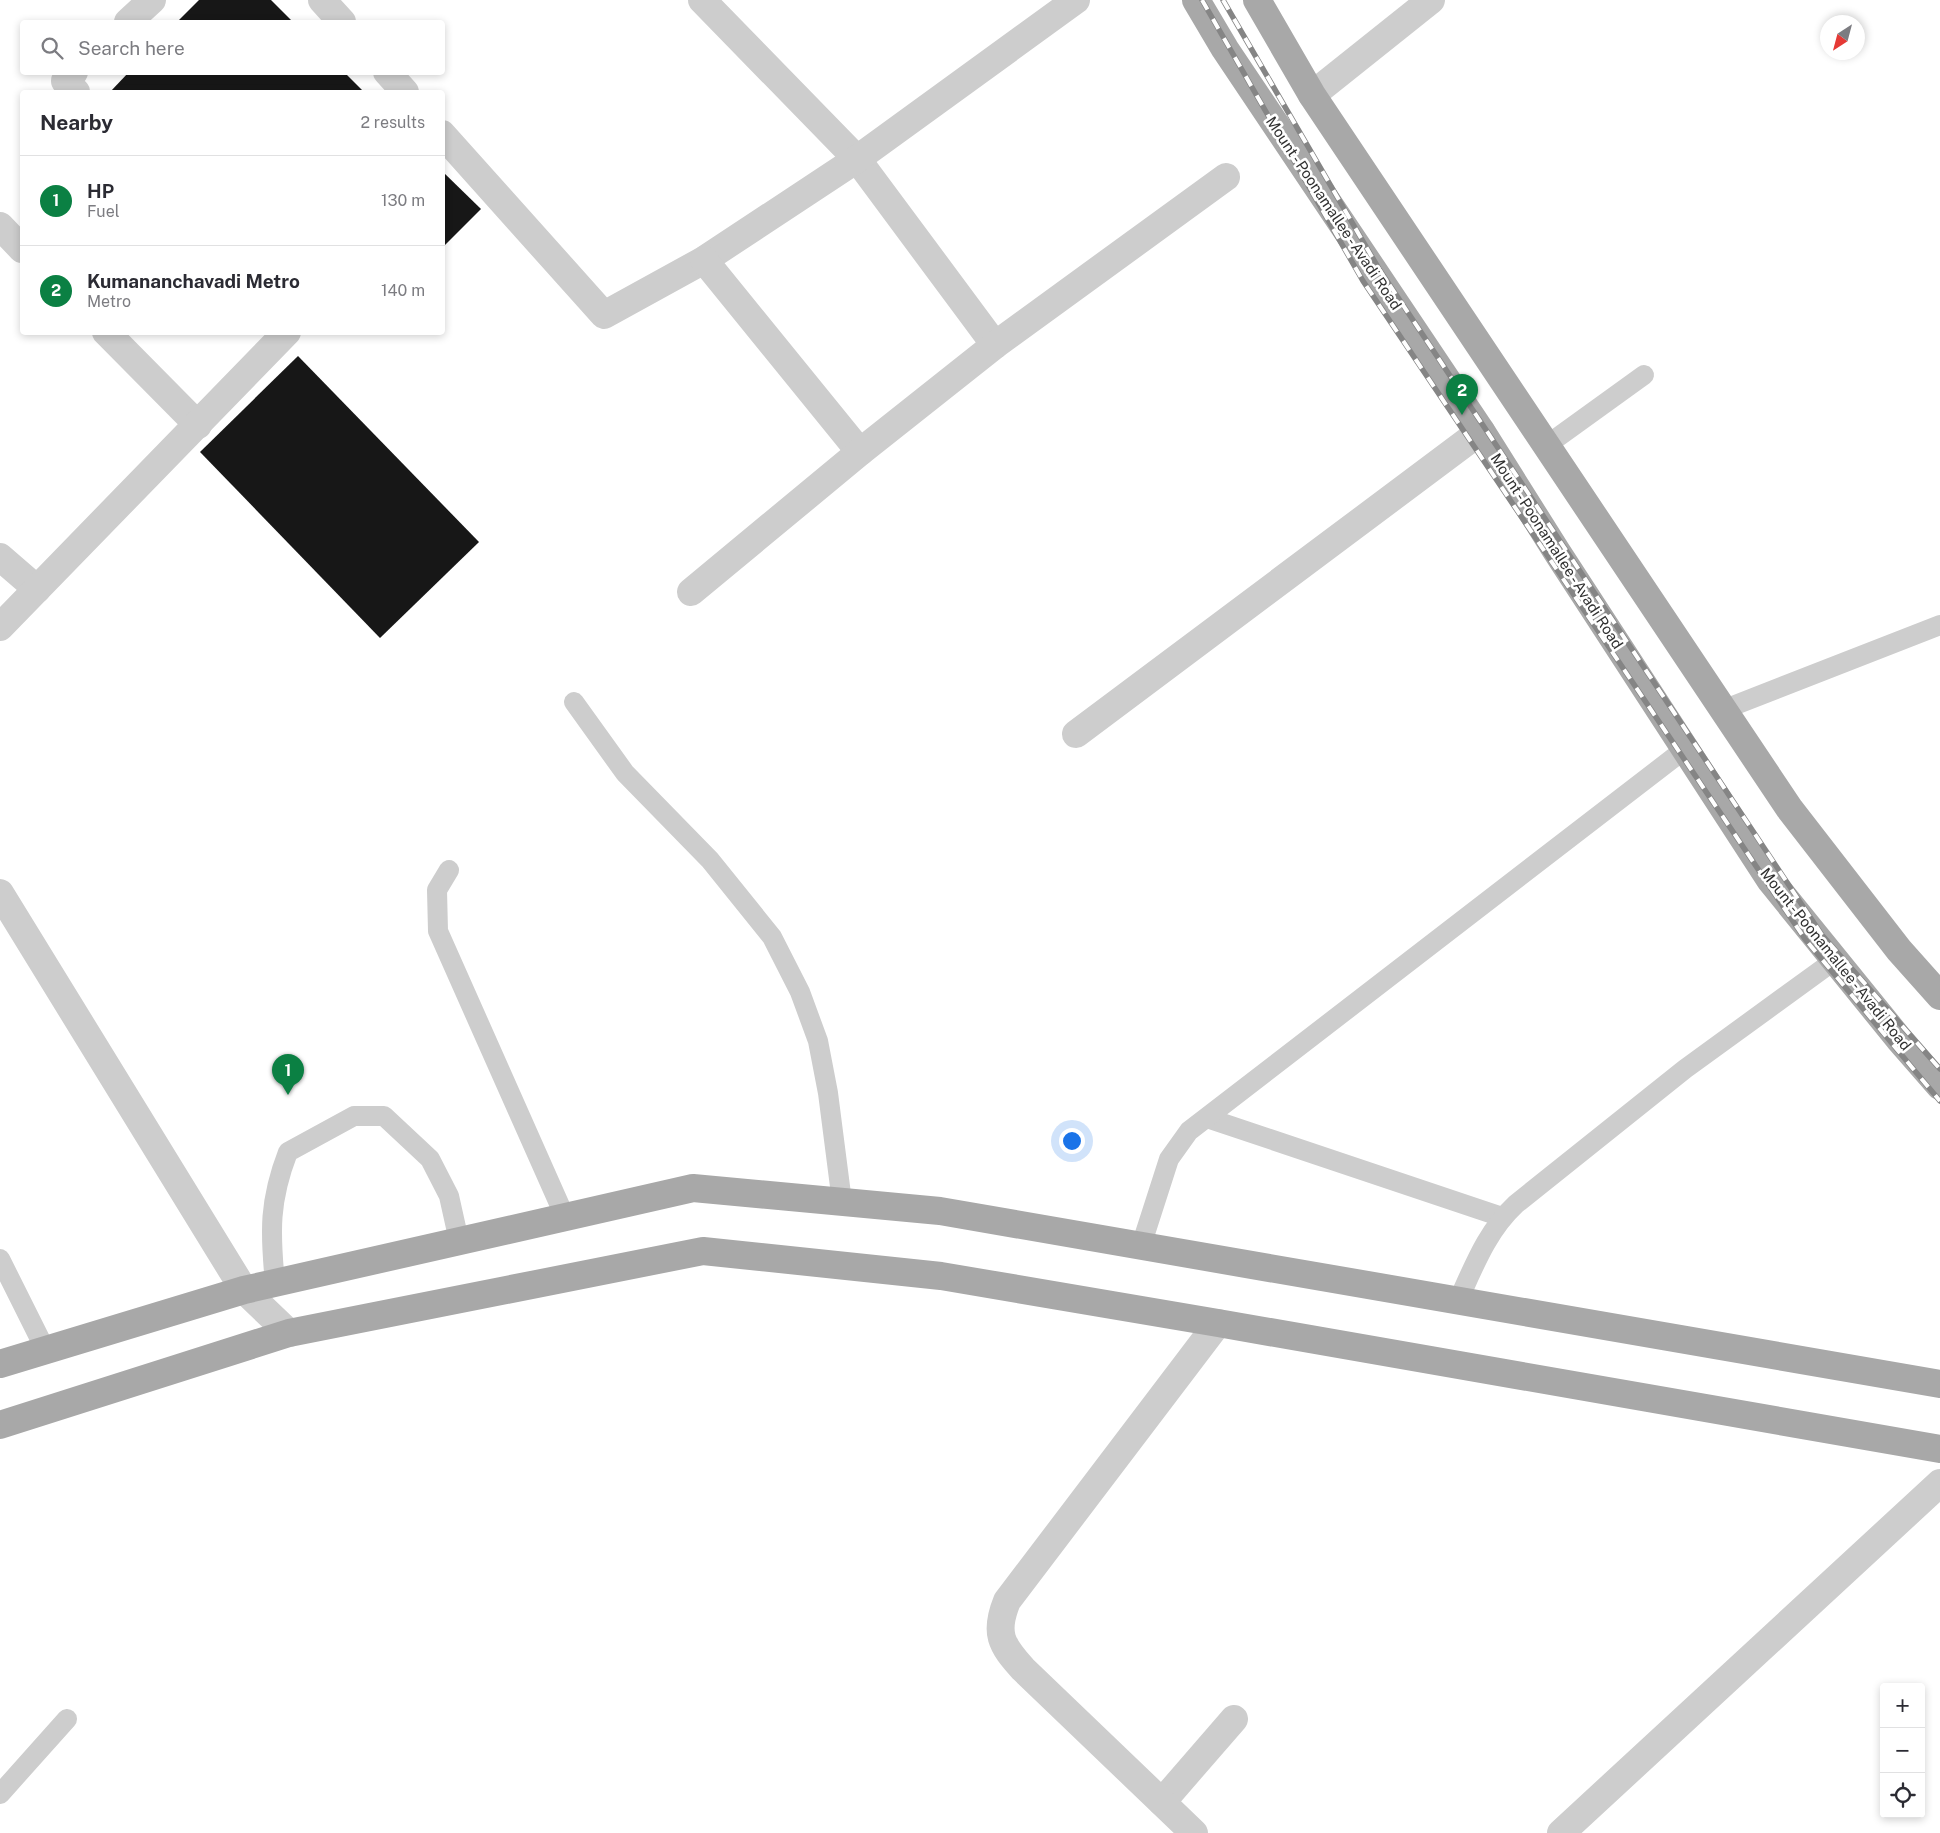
<!DOCTYPE html>
<html lang="en">
<head>
<meta charset="utf-8">
<style>
	body { margin:0; font-family:"Public Sans",sans-serif; background:#f2f2f3; color:#2b2b33 }
	.controls { position:absolute; right:15px; bottom:15px; display:grid; overflow:hidden; border-radius:5px; box-shadow:0 2px 8px #0003 }
	.controls button { width:45px; height:45px; display:grid; place-items:center; padding:0; border:0; border-bottom:1px solid #e1e1e2; background:#fff; color:#2b2b33; font:25px sans-serif }
	.compass { position:absolute; left:1820px; top:15px; width:45px; height:45px; border-radius:50%; background:#fff; box-shadow:0 2px 8px #0003; rotate:216deg }
	.you { position:absolute; left:1071px; top:1140px; width:18px; height:18px; margin:-12px; border:4px solid #fff; border-radius:50%; background:#1a73e8; box-shadow:0 0 0 8px #1a73e833 }
	.badge { display:grid; place-items:center; width:32px; height:32px; border-radius:50%; background:#0b8043; color:#fff; font-size:16px; font-weight:700 }
	.pin { position:absolute; translate:-50% -41px; filter:drop-shadow(0 1px 2px #0008) }
	.pin::after { content:''; position:absolute; top:26px; width:18px; height:15px; background:inherit; clip-path:polygon(0 0,100% 0,50% 100%) }
	.list { margin:0; padding:0; list-style:none }
	h2 { display:flex; justify-content:space-between; align-items:center; height:65px; margin:0; padding:0 20px; font-size:21px }
	h2 small { font-size:16px; font-weight:400; color:#7c7c81 }
	.list li { display:grid; grid-template-columns:32px 1fr auto; gap:15px; align-items:center; box-sizing:border-box; height:90px; padding:0 20px; border-top:1px solid #e1e1e2 }
	.list b { display:block; font-size:19px; white-space:nowrap }
	.list p { margin:0; font-size:16px; white-space:nowrap; color:#7c7c81 }
	.list em { font-size:16px; font-style:normal; color:#7c7c81 }
	.icon { flex:none; width:28px; height:28px; fill:none; stroke:currentColor; stroke-width:2; stroke-linecap:round; stroke-linejoin:round }
	.map { position:relative; flex:none; width:1940px; height:1833px; overflow:hidden }
	.search { position:absolute; background:#fff; box-shadow:0 2px 8px #0003; left:20px; top:20px; width:425px; height:55px; display:flex; align-items:center; gap:12px; box-sizing:border-box; padding:0 18px; border-radius:5px; color:#7c7c81; font-size:19px }
	.panel { position:absolute; background:#fff; box-shadow:0 2px 8px #0003; left:20px; top:90px; width:425px; height:245px; border-radius:5px }
	.map>svg:first-child { display:block }
</style>
</head>
<body>
<div class="map">
<svg width="1940" height="1833" viewBox="0 0 1940 1833">
	<rect width="100%" height="100%" fill="#fff"/>
	<!-- building -->
	<g fill="#171717">
		<polygon points="199,0 271,0 293,22 177,22"/>
		<polygon points="129,72 344,72 364,92 110,92"/>
		<polygon points="442,171 481,209 442,248"/>
		<polygon points="298,356 479,542 380,638 200,452"/>
	</g>
	<g fill="none" stroke-linecap="round" stroke-linejoin="round">
		<!-- service -->
		<g stroke="#cdcdcd" stroke-width="20">
			<polyline points="1547,445 1644,375"/>
			<polyline points="574,702 625,773 710,860 772,937 800,992 818,1041 828,1093 842,1202"/>
			<polyline points="1725,709 1940,625"/>
			<polyline points="449,870 437,890 438,931 565,1217"/>
			<polyline points="1207,1118 1502,1217"/>
			<polyline points="1141,1246 1169,1159 1189,1131 1685,749"/>
			<polyline points="0,1259 46,1351"/>
			<path d="M 275,1283 C 270,1232 269,1201 288,1152 L 354,1116 L 384,1116 L 430,1159 L 449,1196 L 459,1241"/>
			<path d="M 1458,1301 C 1474,1266 1487,1231 1516,1204 L 1685,1069 L 1835,960"/>
			<polyline points="0,1794 67,1719"/>
		</g>
		<!-- minor -->
		<g stroke="#cdcdcd" stroke-width="28">
			<polyline points="322,0 342,22"/>
			<polyline points="702,0 857,159 995,345"/>
			<polyline points="128,22 152,0"/>
			<polyline points="74,72 65,81 76,92"/>
			<polyline points="387,72 405,92"/>
			<polyline points="1312,95 1431,0"/>
			<polyline points="442,134 604,315 704,260 857,159 1076,0"/>
			<polyline points="0,226 22,249"/>
			<polyline points="704,260 860,452"/>
			<polyline points="106,332 198,425"/>
			<polyline points="0,557 37,589"/>
			<polyline points="691,592 860,452 995,345 1226,177"/>
			<polyline points="0,627 287,332"/>
			<polyline points="1076,734 1481,431"/>
			<polyline points="0,893 244,1290 289,1333"/>
			<polyline points="1162,1802 1234,1719"/>
			<path d="M 1194,1833 L 1023,1669 C 1001,1645 994,1633 1007,1601 L 1218,1323"/>
			<polyline points="1561,1833 1940,1483"/>
		</g>
		<!-- primary -->
		<g stroke="#a8a8a8" stroke-width="28">
			<polyline points="1196,0 1225,49 1481,431 1557,552 1771,881 1899,1039 1940,1086"/>
			<polyline points="1257,0 1312,95 1789,808 1899,950 1940,996"/>
			<polyline points="0,1364 244,1290 693,1188 940,1211 1940,1384"/>
			<polyline points="0,1425 289,1333 703,1251 941,1276 1218,1323 1940,1449"/>
		</g>
		<!-- rail casing -->
		<g stroke="#858585" stroke-width="5.5">
			<g id="rail">
				<polyline points="1202,0 1363,281 1805,939 1940,1101"/>
				<polyline points="1223,0 1379,269 1822,935 1940,1069"/>
			</g>
		</g>
		<!-- rail -->
		<use href="#rail" stroke="#fff" stroke-width="4" stroke-dasharray="11" stroke-linecap="butt"/>
	</g>
	<g text-anchor="middle" dominant-baseline="central" stroke-width="5" stroke-linejoin="round" paint-order="stroke">
		<!-- street labels -->
		<g font-size="15" fill="#303030" stroke="#fff">
			<text transform="translate(1334 213) rotate(56)">Mount - Poonamallee - Avadi Road</text>
			<text transform="translate(1557 551) rotate(57)">Mount - Poonamallee - Avadi Road</text>
			<text transform="translate(1836 959) rotate(51)">Mount - Poonamallee - Avadi Road</text>
		</g>
	</g>
</svg>
<div class="controls">
<button>+</button>
<button>−</button>
<button><svg class="icon" aria-label="locate" viewBox="0 0 24 24"><circle cx="12" cy="12" r="6"/><path d="M12 2v4M12 18v4M2 12h4M18 12h4"/></svg></button>
</div>
<svg class="compass" viewBox="-18 -18 36 36"><path d="M0-13l5 13h-10z" fill="#e53935"/><path d="M0 13l5-13h-10z" fill="#7c7c81"/></svg>
<div class="you"></div>
<div class="pin badge" style="left:288px;top:1095px">1</div>
<div class="pin badge" style="left:1462px;top:415px">2</div>
<div class="search"><svg class="icon" aria-label="search" viewBox="0 0 24 24"><circle cx="10" cy="10" r="6"/><path d="M15 15l6 6"/></svg>Search here</div>
<section class="panel">
<h2>Nearby<small>2 results</small></h2>
<ul class="list">
<li><span class="badge">1</span><div><b>HP</b><p>Fuel</p></div><em>130 m</em></li>
<li><span class="badge">2</span><div><b>Kumananchavadi Metro</b><p>Metro</p></div><em>140 m</em></li>
</ul>
</section>
</div>
</body>
</html>
